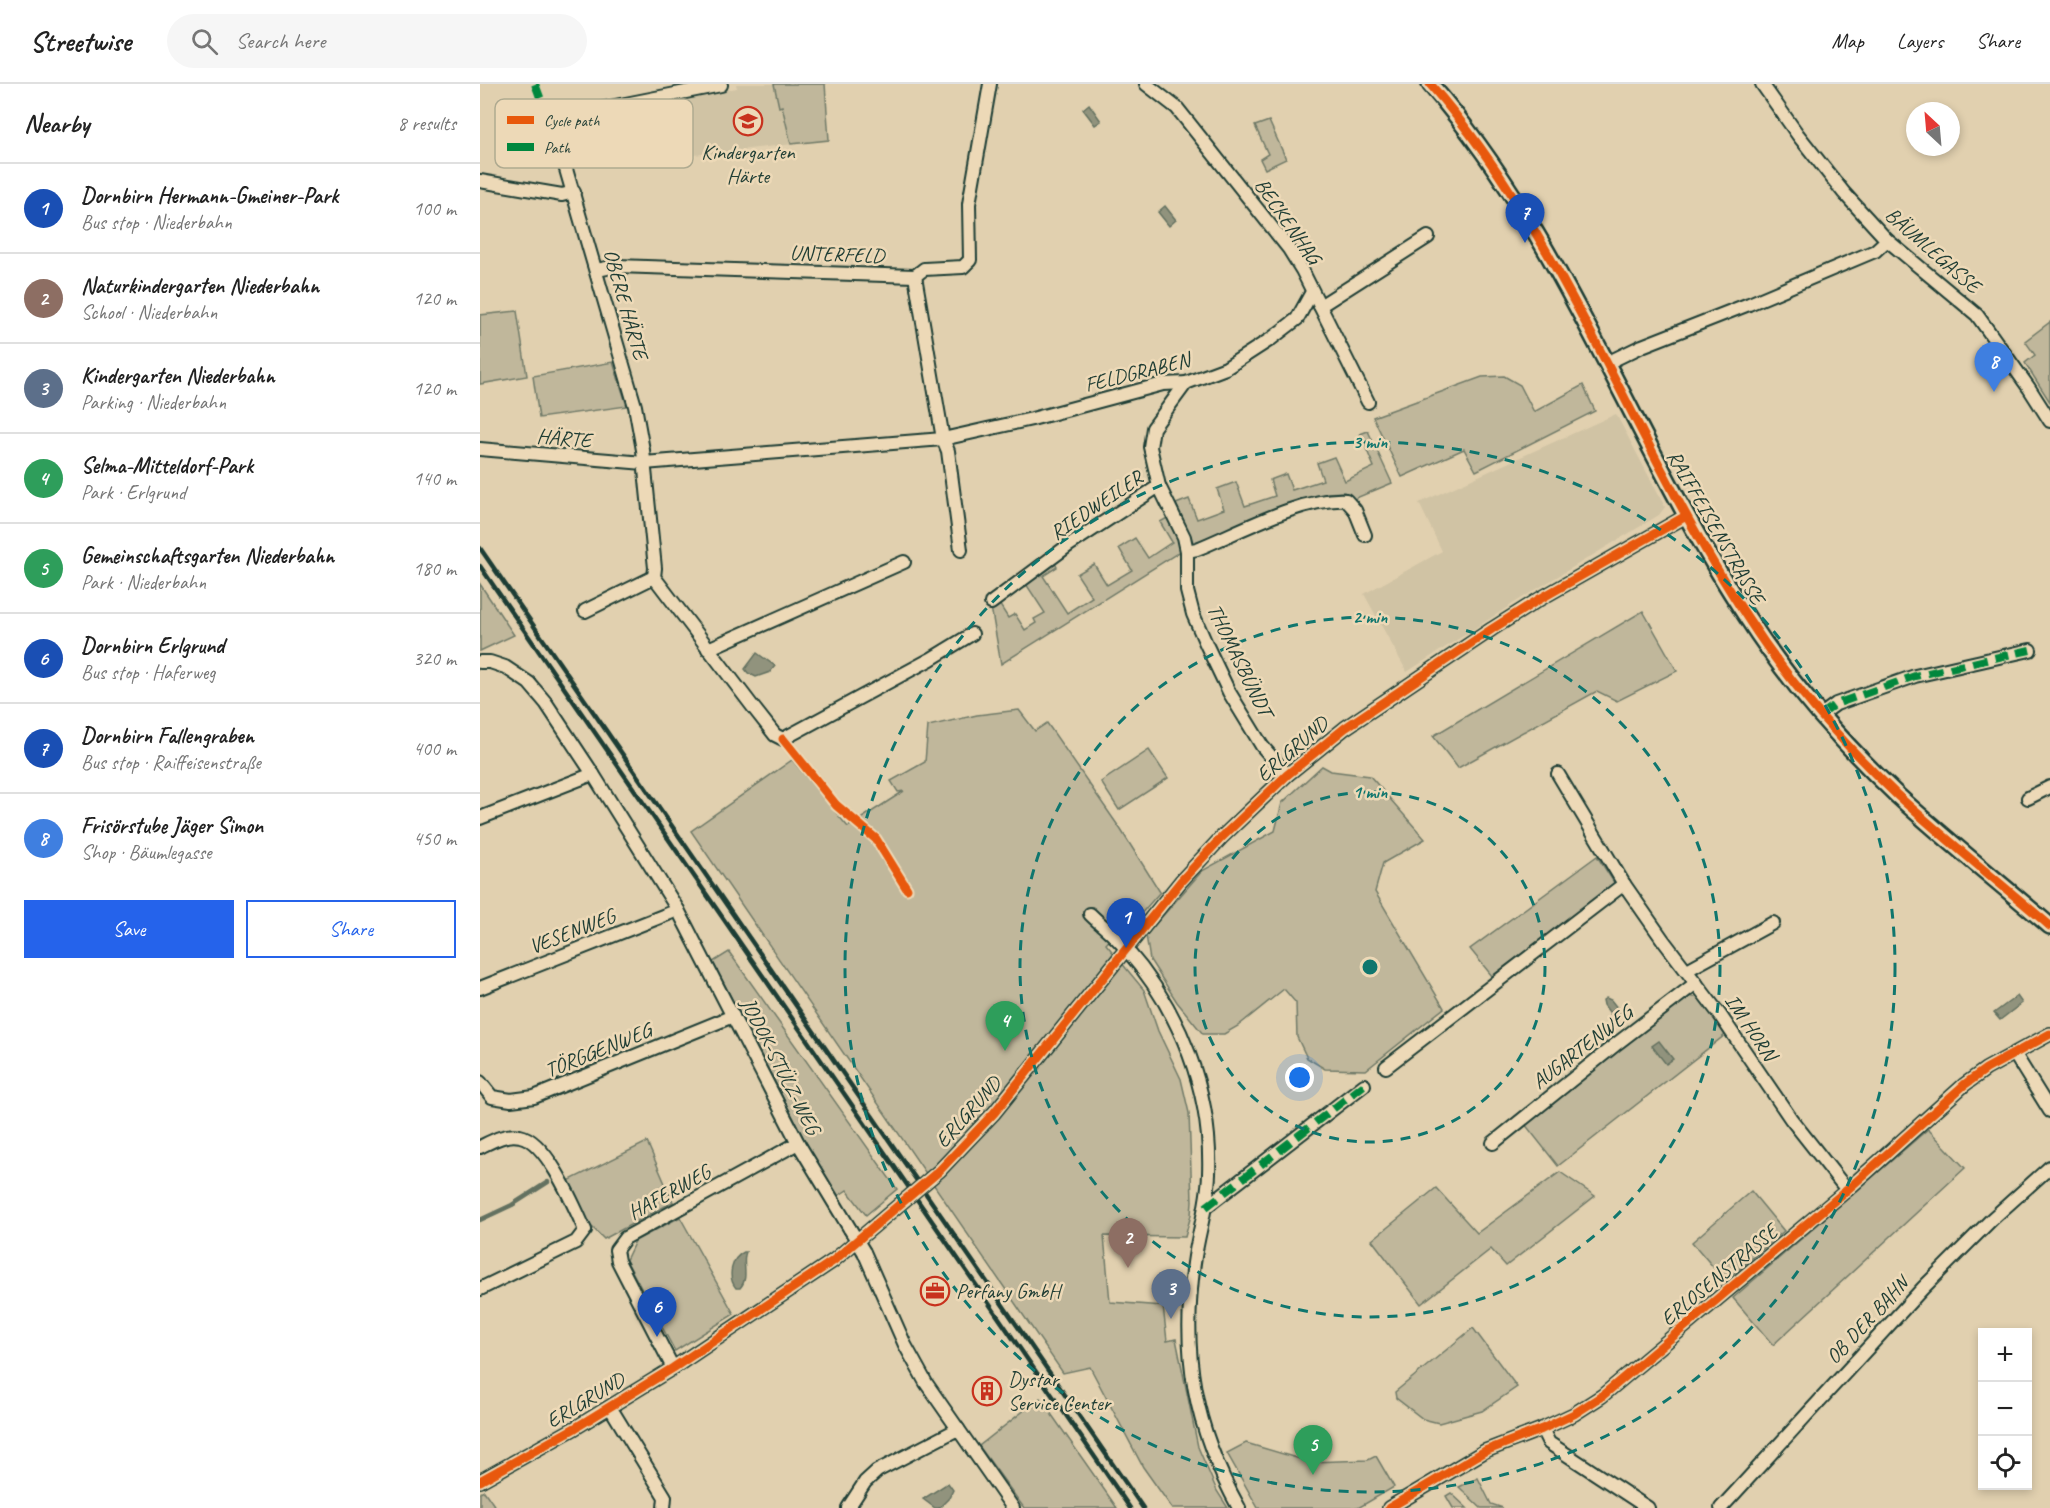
<!DOCTYPE html>
<html lang="en">
<head>
<meta charset="utf-8">
<style>
	body { margin:0; font-family:Caveat,sans-serif; background:#f6f6f6; color:#222 }
	.controls { position:absolute; right:18px; bottom:18px; display:grid; overflow:hidden; border-radius:0px; box-shadow:0 3px 9px #0003 }
	.controls button { width:54px; height:54px; display:grid; place-items:center; padding:0; border:0; border-bottom:2px solid #e0e0e0; background:#fff; color:#222; font:30px sans-serif }
	.compass { position:absolute; left:1426px; top:18px; width:54px; height:54px; border-radius:50%; background:#fff; box-shadow:0 3px 9px #0003; rotate:334deg }
	.you { position:absolute; left:820px; top:994px; width:21px; height:21px; margin:-15px; border:4px solid #fff; border-radius:50%; background:#1a73e8; box-shadow:0 0 0 9px #1a73e833 }
	.badge { display:grid; place-items:center; width:39px; height:39px; border-radius:50%; background:#2563eb; color:#fff; font-size:20px; font-weight:700 }
	.pin { position:absolute; translate:-50% -50px; filter:drop-shadow(0 2px 3px #0008) }
	.pin::after { content:''; position:absolute; top:32px; width:21px; height:18px; background:inherit; clip-path:polygon(0 0,100% 0,50% 100%) }
	.list { margin:0; padding:0; list-style:none }
	h2 { display:flex; justify-content:space-between; align-items:center; height:78px; margin:0; padding:0 24px; font-size:26px }
	h2 small { font-size:20px; font-weight:400; color:#767676 }
	.list li { display:grid; grid-template-columns:39px 1fr auto; gap:18px; align-items:center; box-sizing:border-box; height:90px; padding:0 24px; border-top:2px solid #e0e0e0 }
	.list b { display:block; font-size:22px; white-space:nowrap }
	.list p { margin:0; font-size:20px; white-space:nowrap; color:#767676 }
	.list em { font-size:20px; font-style:normal; color:#767676 }
	.actions { display:flex; gap:12px; padding:18px 24px }
	.actions a { flex:1; padding:14px 0; border:2px solid #2563eb; border-radius:0px; text-align:center; font-size:21px; color:#2563eb }
	.actions .main { background:#2563eb; color:#fff }
	.icon { flex:none; width:33px; height:33px; fill:none; stroke:currentColor; stroke-width:2; stroke-linecap:round; stroke-linejoin:round }
	.map { position:relative; flex:none; width:1570px; height:1424px; overflow:hidden }
	header { display:flex; align-items:center; gap:36px; box-sizing:border-box; height:84px; padding:0 30px; background:#fff; border-bottom:2px solid #e0e0e0 }
	header strong { font-size:28px }
	nav { display:flex; gap:33px; margin-inline-start:auto; font-size:21px }
	.search { width:420px; height:54px; background:#f6f6f6; display:flex; align-items:center; gap:15px; box-sizing:border-box; padding:0 21px; border-radius:33px; color:#767676; font-size:22px }
	main { display:flex }
	aside { flex:1; background:#fff }
	.map>svg:first-child { display:block }
</style>
</head>
<body>
<header>
<strong>Streetwise</strong>
<div class="search"><svg class="icon" aria-label="search" viewBox="0 0 24 24"><circle cx="10" cy="10" r="6"/><path d="M15 15l6 6"/></svg>Search here</div>
<nav><a>Map</a><a>Layers</a><a>Share</a></nav>
</header>
<main>
<aside>
<h2>Nearby<small>8 results</small></h2>
<ul class="list">
<li><span class="badge" style="background:#1a4fb4">1</span><div><b>Dornbirn Hermann-Gmeiner-Park</b><p>Bus stop · Niederbahn</p></div><em>100 m</em></li>
<li><span class="badge" style="background:#8d6e63">2</span><div><b>Naturkindergarten Niederbahn</b><p>School · Niederbahn</p></div><em>120 m</em></li>
<li><span class="badge" style="background:#5c6f8a">3</span><div><b>Kindergarten Niederbahn</b><p>Parking · Niederbahn</p></div><em>120 m</em></li>
<li><span class="badge" style="background:#2e9e5b">4</span><div><b>Selma-Mitteldorf-Park</b><p>Park · Erlgrund</p></div><em>140 m</em></li>
<li><span class="badge" style="background:#2e9e5b">5</span><div><b>Gemeinschaftsgarten Niederbahn</b><p>Park · Niederbahn</p></div><em>180 m</em></li>
<li><span class="badge" style="background:#1a4fb4">6</span><div><b>Dornbirn Erlgrund</b><p>Bus stop · Haferweg</p></div><em>320 m</em></li>
<li><span class="badge" style="background:#1a4fb4">7</span><div><b>Dornbirn Fallengraben</b><p>Bus stop · Raiffeisenstraße</p></div><em>400 m</em></li>
<li><span class="badge" style="background:#3f7fe0">8</span><div><b>Frisörstube Jäger Simon</b><p>Shop · Bäumlegasse</p></div><em>450 m</em></li>
</ul>
<div class="actions"><a class="main">Save</a><a>Share</a></div>
</aside>
<div class="map">
<svg width="1570" height="1424" viewBox="0 0 1570 1424">
	<rect width="100%" height="100%" fill="#e1d0af"/>
	<filter id="ink" filterUnits="userSpaceOnUse"><feTurbulence type="fractalNoise" baseFrequency=".0167" numOctaves="2"/><feDisplacementMap in="SourceGraphic" scale="12" xChannelSelector="R" yChannelSelector="G"/><feConvolveMatrix kernelMatrix="1 2 1 2 8 2 1 2 1" color-interpolation-filters="sRGB"/></filter>
	<g filter="url(#ink)">
		<!-- built -->
		<g fill="#d0c3a4">
			<polygon points="256,0 345,0 349,56 195,73 184,19 257,4"/>
			<polygon points="1136,330 1185,423 1179,431 1042,514 927,588 884,510 962,467 939,419"/>
		</g>
		<!-- green -->
		<g fill="#c0b79b" stroke="#707a68" stroke-width="1.5">
			<polygon points="294,0 345,0 349,56 311,60 302,22 299,23"/>
			<polygon points="789,37 806,75 785,85 780,75 788,70 775,42"/>
			<polygon points="37,227 47,292 0,300 0,231"/>
			<polygon points="1570,238 1570,318 1545,279 1555,271 1545,257"/>
			<polygon points="133,278 147,322 59,334 53,292"/>
			<polygon points="1024,292 1040,301 1054,328 1103,301 1115,327 996,387 984,365 922,393 893,333 1002,293"/>
			<polygon points="888,347 912,399 874,415 864,408 846,409 714,460 696,420 709,415 717,435 744,425 737,405 756,398 765,422 795,412 790,396 806,390 812,406 843,396 837,379 854,373 865,397 894,383 880,350"/>
			<polygon points="689,433 698,452 701,467 521,580 511,523 518,518 528,534 535,530 545,546 556,539 554,535 565,529 546,500 573,476 577,483 563,492 587,529 612,513 597,490 614,480 627,501 652,486 639,464 655,454 668,474 692,458 680,438"/>
			<polygon points="0,500 34,551 0,567"/>
			<polygon points="1163,527 1197,587 1137,617 1117,607 978,684 953,652"/>
			<polygon points="539,626 555,647 567,639 641,746 680,808 645,848 640,845 626,860 664,906 678,947 701,995 709,1029 710,1058 712,1117 711,1131 705,1153 624,1152 630,1218 683,1222 687,1257 696,1255 718,1363 737,1407 748,1424 692,1424 663,1383 610,1283 583,1289 211,747 312,676 368,743 424,707 418,708 411,697 445,678 448,642 497,631"/>
			<polygon points="669,666 688,694 639,726 621,698"/>
			<polygon points="842,682 851,687 890,692 945,755 903,779 895,808 964,924 886,986 845,985 827,974 817,953 816,919 804,905 758,942 744,950 723,950 697,918 670,876 666,851 722,787 795,747 802,719"/>
			<polygon points="1117,772 1135,800 1012,892 990,865"/>
			<polygon points="249,868 417,1105 386,1131 367,1106 358,1112 334,1074 233,878"/>
			<polygon points="1207,912 1220,914 1245,951 1078,1082 1044,1039"/>
			<polygon points="1448,1045 1485,1084 1293,1261 1253,1214"/>
			<polygon points="167,1058 193,1118 124,1155 108,1139 88,1097"/>
			<polygon points="1080,1088 1115,1112 1026,1182 1011,1165 941,1220 892,1156 956,1104 997,1149"/>
			<polygon points="1271,1107 1304,1147 1245,1197 1212,1158"/>
			<polygon points="200,1133 254,1230 195,1267 146,1176 155,1157"/>
			<polygon points="993,1244 1037,1303 1002,1327 959,1339 943,1335 916,1314 915,1308"/>
			<polygon points="560,1314 637,1424 544,1424 499,1362"/>
			<polygon points="766,1359 830,1378 888,1376 896,1372 914,1403 878,1424 778,1424 747,1369"/>
			<polygon points="998,1394 1011,1420 1023,1424 1001,1424 979,1403"/>
			<polygon points="4,1407 16,1424 0,1424 0,1409"/>
			<polygon points="971,1409 987,1424 973,1424 966,1412"/>
		</g>
		<!-- water -->
		<g fill="#91937d" stroke="#637160" stroke-width="1.5">
			<polygon points="609,20 621,37 615,41 603,25"/>
			<polygon points="685,122 696,136 689,142 678,128"/>
			<polygon points="277,569 295,582 290,588 276,593 268,589 265,585"/>
			<polygon points="1537,912 1542,919 1520,936 1514,929"/>
			<polygon points="1126,914 1131,916 1142,930 1134,935 1124,921 1123,916"/>
			<polygon points="1179,957 1193,975 1186,980 1172,962"/>
			<path d="M 264,1168 L 266,1168 C 261,1179 270,1193 260,1204 L 256,1204 C 247,1193 251,1174 264,1168 Z"/>
			<polygon points="468,1399 473,1406 469,1414 459,1424 455,1424 443,1415"/>
		</g>
		<g fill="none" stroke-linecap="round" stroke-linejoin="round">
			<!-- stream -->
			<polyline stroke="#637160" stroke-width="4.5" points="0,1136 32,1121 68,1098"/>
			<!-- minor casing -->
			<g stroke="#1f3d34" stroke-width="16">
				<g id="minor">
					<polyline points="666,0 697,24 809,165 822,186 888,318"/>
					<polyline points="1282,0 1318,51 1364,109 1407,156 1497,231 1549,304 1570,337"/>
					<path d="M 241,1 L 95,30 C 83,34 76,37 76,51 L 155,322 L 163,366 L 175,484 L 174,493 L 273,623 L 295,651 L 303,655 L 451,575 L 492,550"/>
					<polyline points="0,97 82,111 94,108"/>
					<polyline points="117,186 137,182 435,192 444,185 483,183 490,176 489,120 510,0"/>
					<polyline points="435,192 463,355 468,367 481,466"/>
					<polyline points="840,222 948,153"/>
					<polyline points="1127,279 1162,262 1269,220 1395,167 1407,156"/>
					<polyline points="706,299 673,344 670,363 679,402 704,453 707,467 707,507 713,530 727,562 749,608 782,662 807,691"/>
					<polyline points="0,365 164,379 463,355 552,335 683,300 706,299 746,284 791,255 817,235 832,208"/>
					<path d="M 707,467 L 717,465 C 759,448 822,413 866,416 L 875,426 L 885,451"/>
					<polyline points="511,519 589,461 679,402"/>
					<polyline points="105,527 174,493"/>
					<polyline points="228,565 424,478"/>
					<polyline points="0,578 10,578 25,583 49,599 66,619 113,690 198,826 318,1059 370,1145"/>
					<polyline points="1341,631 1356,620 1435,592 1550,566"/>
					<polyline points="1078,690 1144,800 1183,856 1240,931 1311,1035 1367,1106"/>
					<polyline points="1548,714 1570,703"/>
					<polyline points="0,734 113,690"/>
					<path d="M 610,830 C 622,842 636,852 646,865 C 700,926 732,1008 729,1090 C 728,1121 718,1149 714,1179 C 701,1270 714,1343 759,1424"/>
					<polyline points="1207,886 1293,839"/>
					<polyline points="0,904 198,826"/>
					<polyline points="1534,969 1570,1027"/>
					<polyline points="906,983 1144,800"/>
					<polyline points="0,998 12,1013 31,1016 54,1013 253,932"/>
					<polyline points="1013,1059 1135,961 1216,899"/>
					<path d="M 0,1063 C 12,1057 26,1049 40,1052 C 67,1057 94,1122 105,1146 L 96,1158 L 0,1205"/>
					<polyline points="726,1123 884,1001"/>
					<polyline points="384,1168 425,1261 446,1299 533,1424"/>
					<polyline points="193,1284 138,1177 136,1166 145,1154 318,1059"/>
					<polyline points="130,1323 185,1413 184,1424"/>
					<polyline points="1062,1345 1069,1359 1168,1424"/>
					<polyline points="0,1397 95,1344 193,1284 353,1177 459,1087 514,1029 701,797 741,754 807,691 865,644 1012,545 1058,516 1206,432"/>
					<polyline points="368,1424 385,1398 397,1387 478,1345"/>
					<polyline points="909,1424 1005,1367 1062,1345 1094,1330 1122,1312 1367,1106 1484,1001 1506,985 1570,950"/>
					<polyline points="1241,1424 1443,1204 1512,1135 1570,1083"/>
				</g>
			</g>
			<!-- tertiary casing -->
			<g stroke="#1f3d34" stroke-width="20">
				<path id="tertiary" d="M 950,0 C 1087,157 1153,360 1267,533 C 1309,598 1361,658 1417,711 C 1466,756 1519,798 1570,842"/>
			</g>
			<!-- minor -->
			<use href="#minor" stroke="#edd9b7" stroke-width="12"/>
			<!-- tertiary -->
			<use href="#tertiary" stroke="#edd9b7" stroke-width="15"/>
			<!-- rail -->
			<g stroke="#1f3d34" stroke-width="4.5">
				<polyline points="0,464 663,1424"/>
				<polyline points="0,482 650,1424"/>
			</g>
			<!-- minor-bridge casing -->
			<g stroke="#1f3d34" stroke-width="16" stroke-linecap="butt">
				<polyline id="minor-bridge" points="370,1145 384,1168"/>
			</g>
			<!-- minor-bridge -->
			<use href="#minor-bridge" stroke="#edd9b7" stroke-width="12"/>
			<!-- quiet -->
			<g stroke="#00873e" stroke-width="8" stroke-dasharray="15 8" stroke-linecap="butt">
				<path d="M 55,0 C 60,12 65,33 78,38"/>
				<polyline points="1341,631 1356,620 1435,592 1550,566"/>
				<polyline points="726,1123 884,1001"/>
			</g>
			<!-- cycleway casing -->
			<g stroke="#edd9b7" stroke-width="13">
				<g id="cycleway">
					<path d="M 950,0 C 1087,157 1153,360 1267,533 C 1309,598 1361,658 1417,711 C 1466,756 1519,798 1570,842"/>
					<polyline points="303,655 356,721 396,755 427,805"/>
					<polyline points="0,1397 95,1344 193,1284 353,1177 459,1087 514,1029 701,797 741,754 807,691 865,644 1012,545 1058,516 1206,432"/>
					<polyline points="909,1424 1005,1367 1062,1345 1094,1330 1122,1312 1367,1106 1484,1001 1506,985 1570,950"/>
				</g>
			</g>
			<!-- cycleway -->
			<use href="#cycleway" stroke="#e8590c" stroke-width="9"/>
		</g>
	</g>
	<!-- distance rings -->
	<g fill="none" stroke="#0f766e" stroke-width="3" stroke-dasharray="10 8">
		<circle cx="890" cy="883" r="175"/>
		<circle cx="890" cy="883" r="350"/>
		<circle cx="890" cy="883" r="525"/>
	</g>
	<!-- icons -->
	<defs>
		<g id="school-ring" transform="scale(1.5)"><circle r="9.5" fill="#edd9b7" stroke="#c8321e" stroke-width="1.5"/><path d="M0-5L7-2L0 1L-7-2ZM-4 1L0 2.5L4 1V4Q0 6-4 4Z" fill="#c8321e"/></g>
		<g id="office-ring" transform="scale(1.5)"><circle r="9.5" fill="#edd9b7" stroke="#c8321e" stroke-width="1.5"/><path d="M-6-3h4V-5.5h4V-3h4V5H-6ZM-1-4.5V-3h2v-1.5ZM-6 0V1H6V0Z" fill="#c8321e"/></g>
		<g id="building-ring" transform="scale(1.5)"><circle r="9.5" fill="#edd9b7" stroke="#c8321e" stroke-width="1.5"/><path d="M-4-6H4V6H1V3H-1V6H-4ZM-2.5-4.3h1.7v1.8h-1.7ZM.8-4.3h1.7v1.8H.8ZM-2.5-1h1.7V.8h-1.7ZM.8-1h1.7V.8H.8Z" fill="#c8321e"/></g>
	</defs>
	<g fill-rule="evenodd">
		<use href="#school-ring" x="268" y="37"/>
		<use href="#office-ring" x="455" y="1207"/>
		<use href="#building-ring" x="507" y="1307"/>
	</g>
	<g text-anchor="middle" dominant-baseline="central" stroke-width="5" stroke-linejoin="round" paint-order="stroke">
		<!-- poi labels -->
		<g font-size="21" fill="#1f3d34" stroke="#edd9b7" text-anchor="start">
			<text x="268" y="68" text-anchor="middle">Kindergarten<tspan x="268" dy="24">Härte</tspan></text>
			<text x="476" y="1207">Perfany GmbH</text>
			<text x="528" y="1295">Dystar<tspan x="528" dy="24">Service Center</tspan></text>
		</g>
		<!-- street labels -->
		<g font-size="21" fill="#1f3d34" stroke="#edd9b7">
			<text transform="translate(808 137) rotate(55)">BECKENHAG</text>
			<text transform="translate(1453 166) rotate(41)">BÄUMLEGASSE</text>
			<text transform="translate(357 170) rotate(2)">UNTERFELD</text>
			<text transform="translate(146 220) rotate(74)">OBERE HÄRTE</text>
			<text transform="translate(657 288) rotate(-14)">FELDGRABEN</text>
			<text transform="translate(84 354) rotate(5)">HÄRTE</text>
			<text transform="translate(616 421) rotate(-34)">RIEDWEILER</text>
			<text transform="translate(1236 443) rotate(60)">RAIFFEISENSTRASSE</text>
			<text transform="translate(760 576) rotate(64)">THOMASBÜNDT</text>
			<text transform="translate(812 665) rotate(-41)">ERLGRUND</text>
			<text transform="translate(92 847) rotate(-21)">VESENWEG</text>
			<text transform="translate(1271 943) rotate(56)">IM HORN</text>
			<text transform="translate(1102 963) rotate(-38)">AUGARTENWEG</text>
			<text transform="translate(118 966) rotate(-22)">TÖRGGENWEG</text>
			<text transform="translate(301 982) rotate(63)">JODOK-STÜLZ-WEG</text>
			<text transform="translate(488 1028) rotate(-48)">ERLGRUND</text>
			<text transform="translate(189 1108) rotate(-29)">HAFERWEG</text>
			<text transform="translate(1239 1191) rotate(-40)">ERLOSENSTRASSE</text>
			<text transform="translate(1387 1236) rotate(-47)">OB DER BAHN</text>
			<text transform="translate(105 1316) rotate(-31)">ERLGRUND</text>
		</g>
	</g>
	<!-- legend -->
	<rect x="15" y="15" width="198" height="69" rx="9" fill="#edd9b7" stroke="#afaa90" stroke-width="1.5"/>
	<rect x="27" y="32" width="27" height="8" fill="#e8590c"/>
	<rect x="27" y="59" width="27" height="8" fill="#00873e"/>
	<g font-size="16" fill="#1f3d34">
		<text x="64" y="42">Cycle path</text>
		<text x="64" y="69">Path</text>
	</g>
	<circle cx="890" cy="883" r="9" fill="#0f766e" stroke="#edd9b7" stroke-width="3"/>
	<g font-size="18" text-anchor="middle" font-weight="bold" fill="#0f766e" stroke="#edd9b7" stroke-width="5" stroke-linejoin="round" paint-order="stroke">
		<text x="890" y="364">3 min</text>
		<text x="890" y="539">2 min</text>
		<text x="890" y="714">1 min</text>
	</g>
</svg>
<div class="controls">
<button>+</button>
<button>−</button>
<button><svg class="icon" aria-label="locate" viewBox="0 0 24 24"><circle cx="12" cy="12" r="6"/><path d="M12 2v4M12 18v4M2 12h4M18 12h4"/></svg></button>
</div>
<svg class="compass" viewBox="-18 -18 36 36"><path d="M0-13l5 13h-10z" fill="#e53935"/><path d="M0 13l5-13h-10z" fill="#767676"/></svg>
<div class="you"></div>
<div class="pin badge" style="left:646px;top:864px;background:#1a4fb4">1</div>
<div class="pin badge" style="left:648px;top:1184px;background:#8d6e63">2</div>
<div class="pin badge" style="left:691px;top:1235px;background:#5c6f8a">3</div>
<div class="pin badge" style="left:525px;top:967px;background:#2e9e5b">4</div>
<div class="pin badge" style="left:833px;top:1391px;background:#2e9e5b">5</div>
<div class="pin badge" style="left:177px;top:1253px;background:#1a4fb4">6</div>
<div class="pin badge" style="left:1045px;top:159px;background:#1a4fb4">7</div>
<div class="pin badge" style="left:1514px;top:308px;background:#3f7fe0">8</div>
</div>
</main>
</body>
</html>
